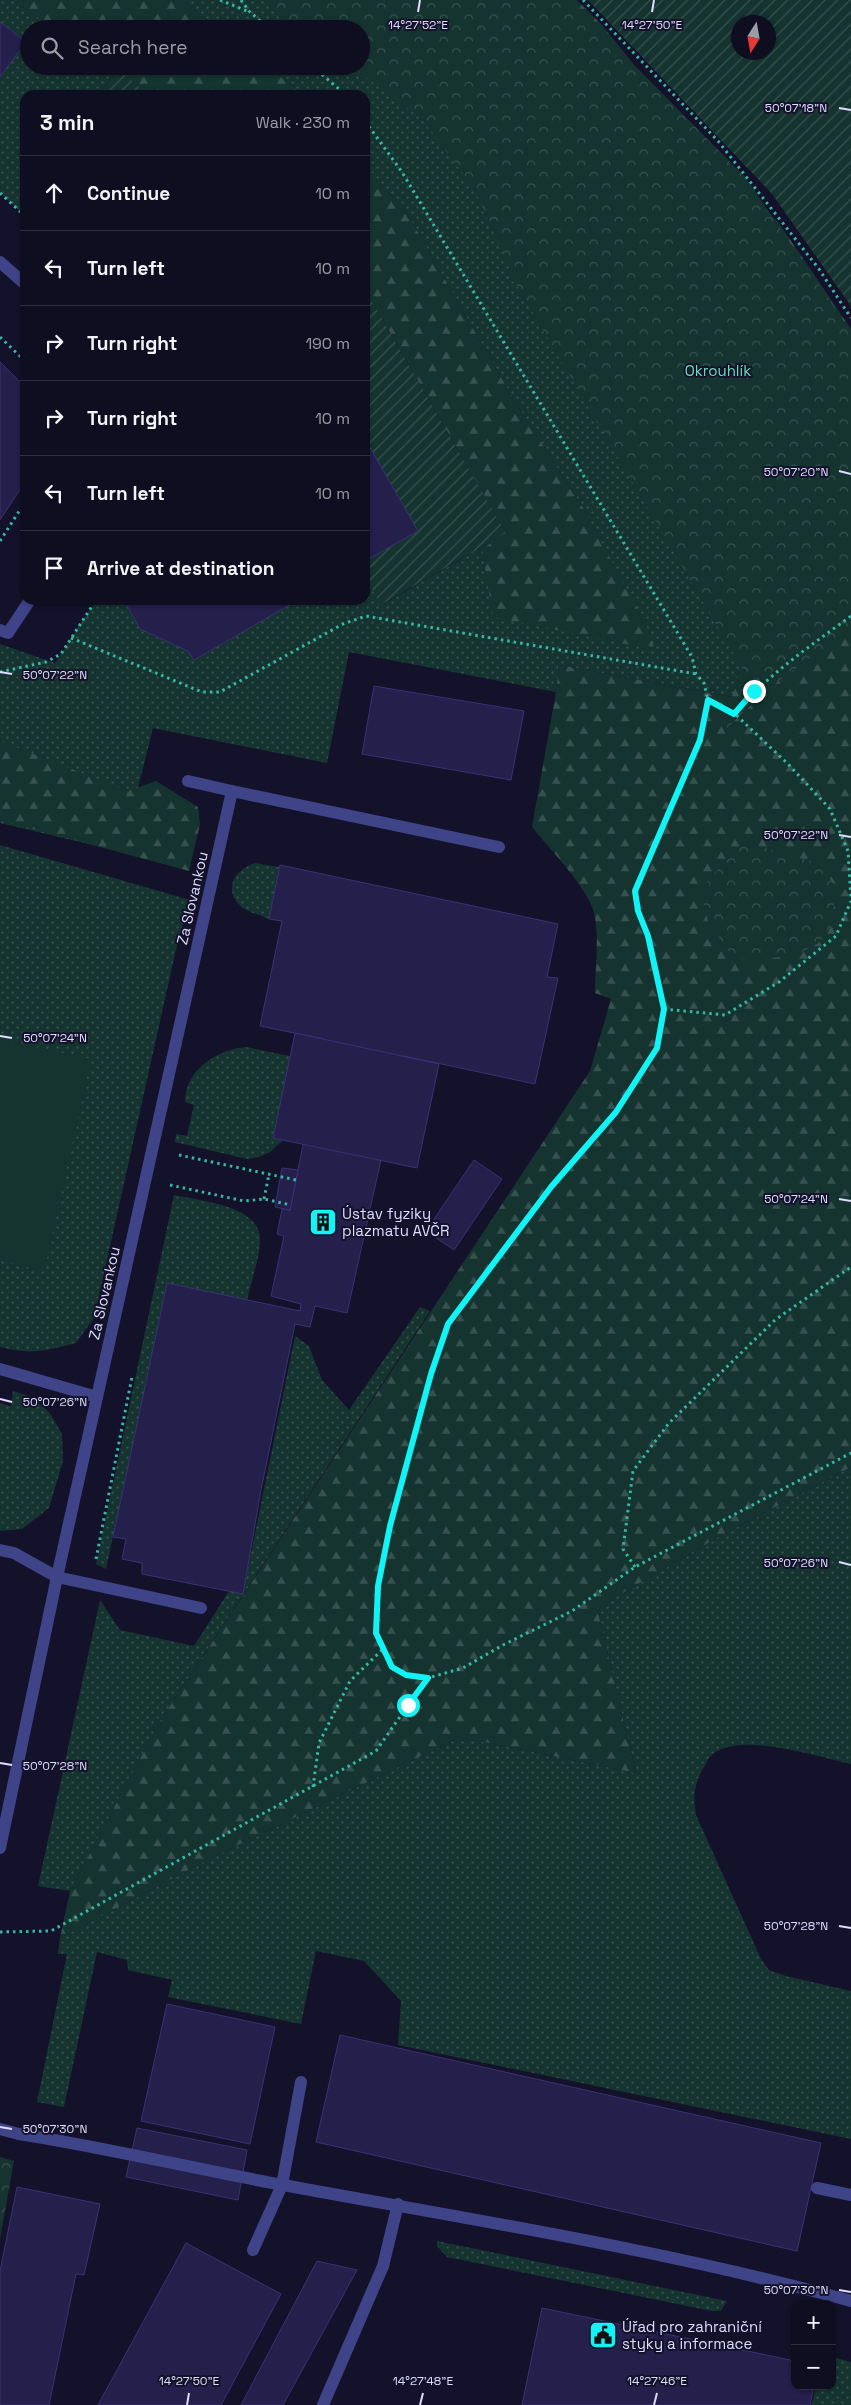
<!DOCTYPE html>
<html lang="en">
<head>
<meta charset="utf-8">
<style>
	body { margin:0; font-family:"Space Grotesk",sans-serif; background:#181729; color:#f1f3f6 }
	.controls { position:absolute; right:15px; bottom:15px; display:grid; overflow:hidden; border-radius:10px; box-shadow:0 1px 4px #0004 }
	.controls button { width:45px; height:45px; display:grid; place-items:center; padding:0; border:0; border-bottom:1px solid #2f2e3e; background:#0f0e20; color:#f1f3f6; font:25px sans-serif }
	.compass { position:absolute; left:731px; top:15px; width:45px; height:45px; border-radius:50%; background:#0f0e20; box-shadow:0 1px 4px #0004; rotate:191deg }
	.stop { position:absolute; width:15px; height:15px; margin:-11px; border:4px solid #11f3f5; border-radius:50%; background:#fff }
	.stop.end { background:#11f3f5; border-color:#fff; box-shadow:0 1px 5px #0008 }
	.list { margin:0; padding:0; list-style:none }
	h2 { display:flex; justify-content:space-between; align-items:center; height:65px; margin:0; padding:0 20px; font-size:21px }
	h2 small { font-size:16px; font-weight:400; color:#9b9ca5 }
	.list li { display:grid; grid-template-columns:32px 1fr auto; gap:15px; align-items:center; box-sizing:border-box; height:75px; padding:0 20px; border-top:1px solid #2f2e3e }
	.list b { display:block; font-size:19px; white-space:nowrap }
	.list em { font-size:16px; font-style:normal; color:#9b9ca5 }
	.icon { flex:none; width:28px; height:28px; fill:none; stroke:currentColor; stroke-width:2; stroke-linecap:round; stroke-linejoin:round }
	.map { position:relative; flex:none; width:851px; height:2405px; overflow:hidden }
	.search { position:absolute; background:#0f0e20; box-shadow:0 1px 4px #0004; left:20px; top:20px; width:350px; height:55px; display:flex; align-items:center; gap:12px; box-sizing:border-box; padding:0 18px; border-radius:28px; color:#9b9ca5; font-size:19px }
	.panel { position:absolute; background:#0f0e20; box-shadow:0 1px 4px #0004; left:20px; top:90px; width:350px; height:515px; border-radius:15px }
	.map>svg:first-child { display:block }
</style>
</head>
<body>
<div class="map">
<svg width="851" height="2405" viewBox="0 0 851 2405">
	<defs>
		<pattern id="grass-dots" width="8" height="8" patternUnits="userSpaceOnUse" patternTransform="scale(1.25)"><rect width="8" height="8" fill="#153430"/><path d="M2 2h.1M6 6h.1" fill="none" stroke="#37514f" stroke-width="1.8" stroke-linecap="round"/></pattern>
		<pattern id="forest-firs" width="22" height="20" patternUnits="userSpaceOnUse" patternTransform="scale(1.25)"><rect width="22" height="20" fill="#153430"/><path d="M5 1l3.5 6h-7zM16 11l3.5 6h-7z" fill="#37514f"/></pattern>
		<pattern id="park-crowns" width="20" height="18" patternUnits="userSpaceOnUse" patternTransform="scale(1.25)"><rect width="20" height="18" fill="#153430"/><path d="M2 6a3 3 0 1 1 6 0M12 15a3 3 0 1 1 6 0" fill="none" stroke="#37514f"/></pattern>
		<pattern id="garden-furrows" width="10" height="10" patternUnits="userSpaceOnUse" patternTransform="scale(1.25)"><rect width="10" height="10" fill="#153430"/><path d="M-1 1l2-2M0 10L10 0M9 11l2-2" fill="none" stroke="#37514f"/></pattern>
	</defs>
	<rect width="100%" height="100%" fill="#14122a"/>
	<!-- grass -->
	<g fill="url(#grass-dots)">
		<polygon points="0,0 12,0 56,29 29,29 29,66 113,66 119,70 97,95 25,95 25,216 0,193 0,77 26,42 0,22"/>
		<polygon points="182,0 289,0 329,29 219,29"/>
		<polygon points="267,66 361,66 434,117 741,663 733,697 559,665 556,692 349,652 327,763 153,728 122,852 0,823 0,644 55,663 96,600 124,600 140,629 188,651 194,660 298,600 365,600 365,577 382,605 506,533 574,632 654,649 585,511 514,400 408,215 365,165 365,95 304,95"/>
		<path d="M 0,845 L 190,900 L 177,945 L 94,1318 L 76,1343 C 44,1351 32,1355 0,1347 Z"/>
		<path d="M 255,863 L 279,867 L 269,919 C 261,915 250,913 243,908 C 222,891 233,870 255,863 Z"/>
		<path d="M 246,1047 L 309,1060 L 291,1133 L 270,1152 L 259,1157 L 247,1159 L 175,1142 L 176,1134 L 187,1136 L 194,1105 L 185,1102 C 185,1069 217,1050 246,1047 Z"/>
		<path d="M 174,1195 C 199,1201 261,1205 260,1240 C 260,1257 251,1282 247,1300 L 167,1284 L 106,1569 L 96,1564 Z"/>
		<polygon points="420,1307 430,1311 160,1721 70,1891 38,1886 100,1600 120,1630 194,1646 229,1591 243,1593 295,1336 309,1346 322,1380 349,1410"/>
		<polygon points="13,1391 32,1397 49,1412 62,1434 63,1461 49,1508 22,1529 0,1531 0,1403 11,1406"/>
		<path d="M 851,1467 L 851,1764 C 818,1757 735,1729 710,1757 C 707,1760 705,1766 702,1770 C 694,1785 693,1798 696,1815 L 761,1959 L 769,1970 L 786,1976 L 851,1991 L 851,2139 L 398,2045 L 401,2001 L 364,1961 L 316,1951 L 301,2024 L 168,1997 L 172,1980 L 128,1970 L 127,1960 L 97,1952 L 64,2107 L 37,2102 L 67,1954 L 58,1954 L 60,1938 L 205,1861 L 460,1737 L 636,1773 L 597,1608 L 720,1536 Z"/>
		<polygon points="437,2241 727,2301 721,2311 712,2311 447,2257 437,2246"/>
		<polygon points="832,2357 851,2362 851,2405 812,2405 816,2386 832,2386"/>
	</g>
	<!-- forest -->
	<g fill="url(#forest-firs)">
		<polygon points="12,0 182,0 219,29 56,29"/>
		<path d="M 289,0 L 577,0 L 602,25 L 686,129 L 779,223 L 851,329 L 851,1467 L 720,1536 L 597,1608 L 636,1773 L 460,1737 L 205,1861 L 60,1938 L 70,1891 L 160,1721 L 590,1071 L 611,999 L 595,993 C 595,969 599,941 595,917 C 592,892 548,847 532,827 L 556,692 L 559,665 L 732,697 L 741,663 L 490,188 L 361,29 Z"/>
		<polygon points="113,66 267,66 304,95 149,95"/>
		<polygon points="365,165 408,215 514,400 585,511 647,627 655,650 493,617 482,549 506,533 365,289"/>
		<polygon points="0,741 128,791 156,781 198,807 200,824 189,871 0,820"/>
	</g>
	<!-- park -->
	<g fill="url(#park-crowns)">
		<polygon points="263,0 570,0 746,178 851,332 851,628 768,689 724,731 734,713 746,675 518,288 474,188 422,119 351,66 361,66 361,29 301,29"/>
		<path d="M 744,842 L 820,864 L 836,888 C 834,899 833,926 827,934 C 807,961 764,958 734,960 L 708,921 L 700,889 Z"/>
		<polygon points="0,2157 14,2161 0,2239"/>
	</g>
	<!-- garden -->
	<g fill="url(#garden-furrows)" fill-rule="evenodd">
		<path d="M 588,0 L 851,0 L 851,306 L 772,194 ZM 768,22 L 768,52 L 738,52 L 738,22 Z"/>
		<polygon points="119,70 149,95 97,95"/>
		<polygon points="365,289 506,533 381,605 365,577 365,561 418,531 365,439"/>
	</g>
	<!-- pitch -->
	<polygon fill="#153430" points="0,1039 91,1059 44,1271 0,1260"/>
	<!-- building -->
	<g fill="#241f4b" stroke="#393275">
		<polygon points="0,22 26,42 0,77"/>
		<polygon points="0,362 25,387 25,482 0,520"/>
		<polygon points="365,439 418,531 365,561"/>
		<polygon points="124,600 298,600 194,660 188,651 140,629"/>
		<polygon points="374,686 524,711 511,780 362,754"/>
		<polygon points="280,865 558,924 547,977 558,978 535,1084 404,1056 347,1313 315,1306 310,1327 295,1324 261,1490 243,1594 142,1574 142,1563 122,1559 126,1539 113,1537 167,1283 300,1311 301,1304 271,1296 284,1236 277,1234 282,1209 290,1210 324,1039 260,1026 282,921 269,919"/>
		<polygon points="295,1033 439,1064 417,1168 273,1138"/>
		<polygon points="474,1160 502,1179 454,1250 426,1231"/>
		<polygon points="282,1168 298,1170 290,1210 275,1207"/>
		<polygon points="167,2004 275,2027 250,2144 141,2121"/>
		<polygon points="340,2035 821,2143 797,2251 316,2142"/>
		<polygon points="137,2128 247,2150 238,2200 126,2177"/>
		<polygon points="17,2187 100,2204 84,2275 76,2274 49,2405 0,2405 0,2271"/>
		<polygon points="186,2243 281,2294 221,2405 98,2405"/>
		<polygon points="317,2261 357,2270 283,2405 241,2405"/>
		<polygon points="542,2308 795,2361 795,2386 814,2386 810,2405 522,2405"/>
	</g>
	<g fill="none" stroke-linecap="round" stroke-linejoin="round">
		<!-- path -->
		<g stroke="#36b8a4" stroke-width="3" stroke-dasharray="2.5 4" stroke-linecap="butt">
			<polyline points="220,0 247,11"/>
			<polyline points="241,0 249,11 269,29"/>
			<polyline points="583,0 718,141 819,269 851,318"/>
			<polyline points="312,66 346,95"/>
			<polyline points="365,121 402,172 692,657 696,674 704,683 708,700 700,740 635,891 637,911 648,936 664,1009 657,1048 616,1112 551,1187 448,1324 431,1374 390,1526 377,1586 376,1633 392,1667 406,1675 428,1678 463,1668 503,1645 572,1611 635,1567 851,1453"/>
			<polyline points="0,193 25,216"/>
			<polyline points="0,337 25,361"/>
			<polyline points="0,541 25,502"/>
			<polyline points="71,638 202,692 220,692 343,624 366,616 696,674"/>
			<polyline points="0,672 46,662 61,654 96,600"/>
			<polyline points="708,700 734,713 788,764 830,809 848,851 851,899"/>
			<path d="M 734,713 C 768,675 810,646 851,616"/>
			<polyline points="664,1009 725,1015 779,982 836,936 851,901"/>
			<polyline points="179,1155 296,1180"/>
			<polyline points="170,1185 244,1201 264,1199 291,1205"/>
			<polyline points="264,1199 269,1174"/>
			<polyline points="96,1559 132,1377"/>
			<polyline points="635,1567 623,1549 633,1471 669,1423 775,1320 851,1267"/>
			<polyline points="313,1787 319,1743 350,1681 383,1649"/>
			<polyline points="0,1932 51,1931 376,1751 427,1678"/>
		</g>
		<!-- lane -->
		<g stroke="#3f4387" stroke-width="12">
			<polyline points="232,791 499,847"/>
			<polyline points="0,1369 97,1397"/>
			<polyline points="0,1550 14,1553 57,1577 201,1608"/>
			<path d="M 19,2134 C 108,2148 195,2169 283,2185 C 473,2220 665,2250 851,2301"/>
			<polyline points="817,2188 851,2195"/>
			<polyline points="253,2250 282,2185 301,2082"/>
			<polyline points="323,2405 383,2266 398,2204"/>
		</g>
		<!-- street -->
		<g stroke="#3f4387" stroke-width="12">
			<polyline points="0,262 25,284"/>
			<polyline points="0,630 8,633 30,600"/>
			<polyline points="0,1848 57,1577 232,791 188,781"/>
			<polyline points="0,2129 19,2134"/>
		</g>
	</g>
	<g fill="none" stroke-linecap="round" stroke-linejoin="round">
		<!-- route -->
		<polyline stroke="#11f3f5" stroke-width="6" points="408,1705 428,1678 406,1675 392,1667 376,1633 378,1586 390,1526 431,1374 448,1324 551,1187 616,1112 657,1048 664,1009 648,936 638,911 635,891 700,740 708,700 734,714 754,691"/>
	</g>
	<!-- ticks -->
	<path fill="none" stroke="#deddfe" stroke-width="2" d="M 418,12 L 420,0M 652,12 L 654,0M 839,108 L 851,110M 839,471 L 851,474M 0,672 L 12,674M 839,835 L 851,837M 0,1036 L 12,1038M 839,1199 L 851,1201M 0,1399 L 12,1402M 839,1562 L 851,1565M 0,1763 L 12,1765M 839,1926 L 851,1928M 0,2127 L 12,2129M 839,2290 L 851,2292M 187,2405 L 189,2393M 420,2405 L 423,2393M 654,2405 L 657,2393"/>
	<!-- icons -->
	<defs>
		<g id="building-square" transform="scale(1.4375)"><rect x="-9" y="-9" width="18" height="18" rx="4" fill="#11f3f5" stroke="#14122a"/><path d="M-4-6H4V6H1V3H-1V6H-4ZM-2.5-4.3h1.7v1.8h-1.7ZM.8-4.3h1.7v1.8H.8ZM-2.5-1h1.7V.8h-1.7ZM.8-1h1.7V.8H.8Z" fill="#111"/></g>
		<g id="civic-square" transform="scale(1.4375)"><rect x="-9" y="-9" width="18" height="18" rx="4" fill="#11f3f5" stroke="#14122a"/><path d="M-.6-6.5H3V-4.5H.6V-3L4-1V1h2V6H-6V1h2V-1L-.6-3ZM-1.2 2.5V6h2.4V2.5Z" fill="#111"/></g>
	</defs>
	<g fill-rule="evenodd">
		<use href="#building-square" x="323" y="1222"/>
		<use href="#civic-square" x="603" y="2335"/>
	</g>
	<g text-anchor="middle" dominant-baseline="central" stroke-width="4" stroke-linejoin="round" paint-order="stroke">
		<!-- park labels -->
		<g font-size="15" fill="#6adcb5" stroke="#14122a">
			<text x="718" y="370">Okrouhlík</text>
		</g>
		<!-- street labels -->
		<g font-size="15" fill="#deddfe" stroke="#14122a">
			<text transform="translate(192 898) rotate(-77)">Za Slovankou</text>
			<text transform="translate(104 1293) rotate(-77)">Za Slovankou</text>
		</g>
		<!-- poi labels -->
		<g font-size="15" fill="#deddfe" stroke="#14122a" text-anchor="start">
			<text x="342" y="1213">Ústav fyziky<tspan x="342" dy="17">plazmatu AVČR</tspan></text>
			<text x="622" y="2326">Úřad pro zahraniční<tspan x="622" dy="17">styky a informace</tspan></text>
		</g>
	</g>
	<g font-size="12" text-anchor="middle" fill="#deddfe" stroke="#14122a" stroke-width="4" stroke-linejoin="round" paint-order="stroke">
		<text x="418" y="29">14°27'52"E</text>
		<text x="652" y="29">14°27'50"E</text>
		<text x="796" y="112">50°07'18"N</text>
		<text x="796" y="476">50°07'20"N</text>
		<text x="55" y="679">50°07'22"N</text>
		<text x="796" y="839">50°07'22"N</text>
		<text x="55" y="1042">50°07'24"N</text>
		<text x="796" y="1203">50°07'24"N</text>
		<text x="55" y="1406">50°07'26"N</text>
		<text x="796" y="1567">50°07'26"N</text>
		<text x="55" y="1770">50°07'28"N</text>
		<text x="796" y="1930">50°07'28"N</text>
		<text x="55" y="2133">50°07'30"N</text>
		<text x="796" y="2294">50°07'30"N</text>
		<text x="189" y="2385">14°27'50"E</text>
		<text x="423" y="2385">14°27'48"E</text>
		<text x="657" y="2385">14°27'46"E</text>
	</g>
</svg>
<div class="controls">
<button>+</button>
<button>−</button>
</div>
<svg class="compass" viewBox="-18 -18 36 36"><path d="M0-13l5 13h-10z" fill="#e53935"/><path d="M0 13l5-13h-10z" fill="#9b9ca5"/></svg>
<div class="stop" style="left:408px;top:1705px"></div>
<div class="stop end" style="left:754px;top:691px"></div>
<div class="search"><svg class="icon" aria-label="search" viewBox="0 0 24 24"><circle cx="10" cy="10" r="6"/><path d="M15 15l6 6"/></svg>Search here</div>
<section class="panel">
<h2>3 min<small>Walk · 230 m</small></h2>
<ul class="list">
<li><svg class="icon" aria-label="ahead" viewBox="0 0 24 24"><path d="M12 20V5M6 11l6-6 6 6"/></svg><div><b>Continue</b></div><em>10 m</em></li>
<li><svg class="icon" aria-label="left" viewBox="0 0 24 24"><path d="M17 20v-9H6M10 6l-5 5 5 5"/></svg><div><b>Turn left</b></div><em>10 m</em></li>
<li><svg class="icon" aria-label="right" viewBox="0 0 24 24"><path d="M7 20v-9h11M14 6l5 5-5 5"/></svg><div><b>Turn right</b></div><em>190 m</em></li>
<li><svg class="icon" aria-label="right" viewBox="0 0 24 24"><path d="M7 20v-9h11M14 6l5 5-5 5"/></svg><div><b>Turn right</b></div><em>10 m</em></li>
<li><svg class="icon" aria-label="left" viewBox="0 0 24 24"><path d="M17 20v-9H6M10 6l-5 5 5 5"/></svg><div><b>Turn left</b></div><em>10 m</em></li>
<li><svg class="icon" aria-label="arrive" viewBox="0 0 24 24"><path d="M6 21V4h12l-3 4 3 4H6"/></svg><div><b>Arrive at destination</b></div></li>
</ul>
</section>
</div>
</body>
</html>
